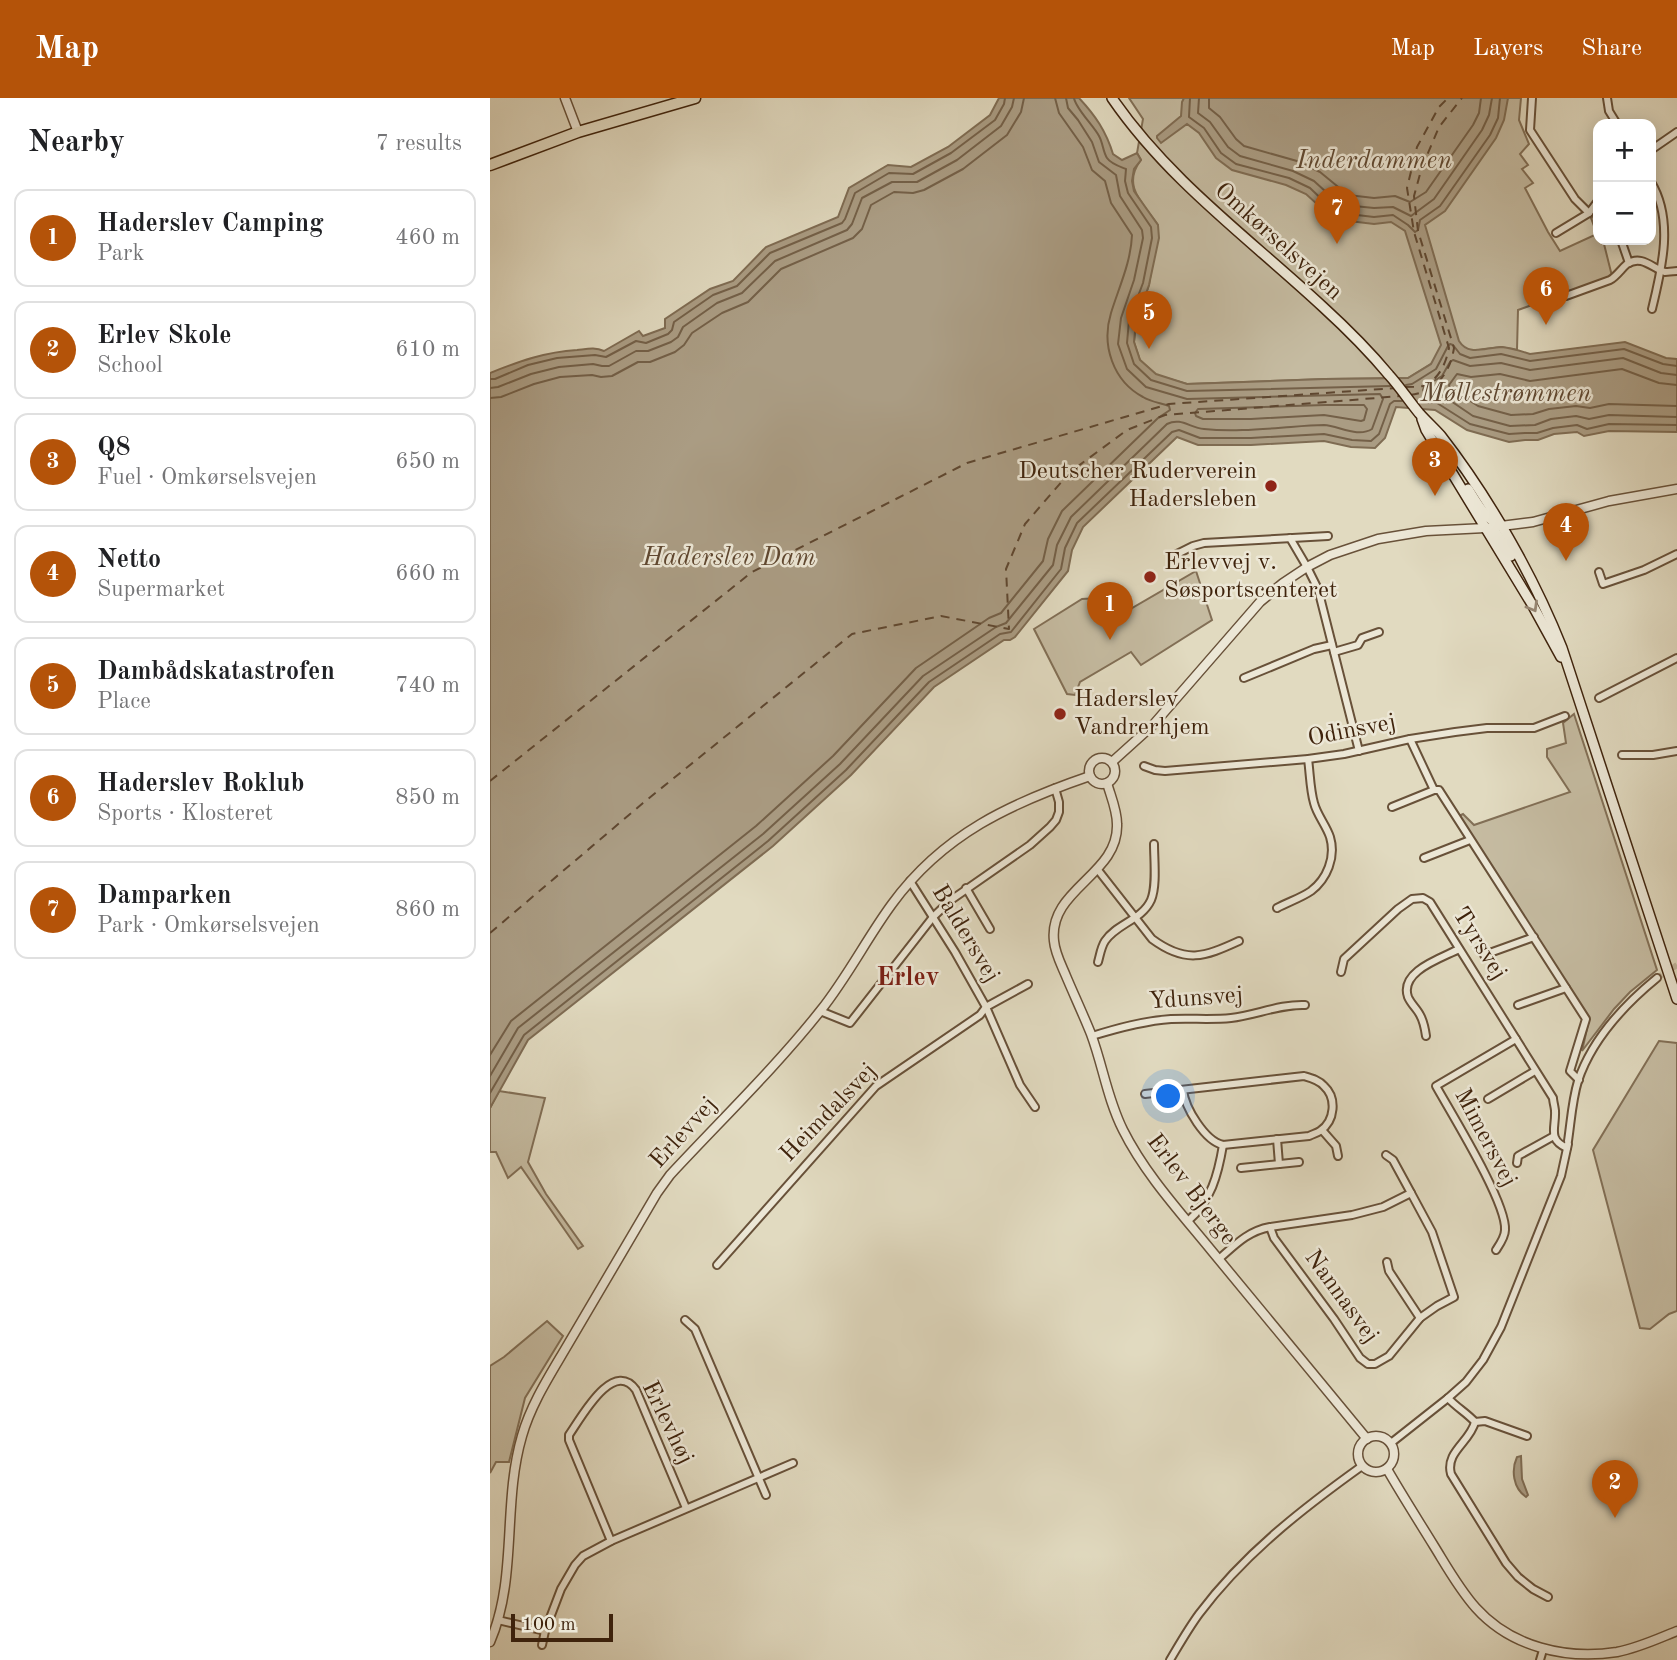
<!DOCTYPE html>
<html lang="en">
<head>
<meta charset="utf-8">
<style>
	body { margin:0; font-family:"Old Standard TT",serif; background:#f2f2f2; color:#202124 }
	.controls { position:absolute; right:21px; top:21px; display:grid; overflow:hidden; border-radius:14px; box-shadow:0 4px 18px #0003 }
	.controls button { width:63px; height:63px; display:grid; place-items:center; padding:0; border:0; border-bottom:2px solid #e0e0e0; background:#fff; color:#202124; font:35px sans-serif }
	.scale { position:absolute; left:21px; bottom:18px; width:102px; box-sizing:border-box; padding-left:7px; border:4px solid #3f230c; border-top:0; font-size:19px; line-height:24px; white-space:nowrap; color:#3f230c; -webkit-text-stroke:5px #ece7d6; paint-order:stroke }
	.you { position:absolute; left:679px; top:999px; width:24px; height:24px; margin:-18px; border:5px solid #fff; border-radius:50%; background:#1a73e8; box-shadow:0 0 0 10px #1a73e833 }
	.badge { display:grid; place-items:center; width:46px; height:46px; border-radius:50%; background:#b45309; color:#fff; font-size:23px; font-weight:700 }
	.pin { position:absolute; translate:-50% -58px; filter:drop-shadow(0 2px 4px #0008) }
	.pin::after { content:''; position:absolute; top:37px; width:24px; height:21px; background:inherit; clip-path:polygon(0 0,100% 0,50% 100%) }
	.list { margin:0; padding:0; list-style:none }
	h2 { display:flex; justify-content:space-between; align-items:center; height:91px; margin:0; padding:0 28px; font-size:30px }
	h2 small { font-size:23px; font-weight:400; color:#757577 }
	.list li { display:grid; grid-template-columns:46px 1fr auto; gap:21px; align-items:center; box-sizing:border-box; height:98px; margin:0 14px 14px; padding:0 14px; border:2px solid #e0e0e0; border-radius:14px }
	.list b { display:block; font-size:26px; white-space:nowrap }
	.list p { margin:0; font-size:23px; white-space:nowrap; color:#757577 }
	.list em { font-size:23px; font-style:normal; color:#757577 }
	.map { position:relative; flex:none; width:1187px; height:1562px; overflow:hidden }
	header { display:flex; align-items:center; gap:42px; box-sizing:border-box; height:98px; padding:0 35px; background:#b45309; color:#fff }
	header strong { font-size:33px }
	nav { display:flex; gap:38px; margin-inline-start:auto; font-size:24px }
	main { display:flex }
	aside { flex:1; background:#fff }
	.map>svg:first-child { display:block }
</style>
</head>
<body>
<header>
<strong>Map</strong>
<nav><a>Map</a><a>Layers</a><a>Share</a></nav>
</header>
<main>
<aside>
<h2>Nearby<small>7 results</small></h2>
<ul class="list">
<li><span class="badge">1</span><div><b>Haderslev Camping</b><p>Park</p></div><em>460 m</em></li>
<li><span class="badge">2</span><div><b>Erlev Skole</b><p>School</p></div><em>610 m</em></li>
<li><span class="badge">3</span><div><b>Q8</b><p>Fuel · Omkørselsvejen</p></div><em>650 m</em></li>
<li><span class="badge">4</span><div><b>Netto</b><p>Supermarket</p></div><em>660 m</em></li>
<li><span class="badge">5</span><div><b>Dambådskatastrofen</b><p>Place</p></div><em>740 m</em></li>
<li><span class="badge">6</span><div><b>Haderslev Roklub</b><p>Sports · Klosteret</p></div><em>850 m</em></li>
<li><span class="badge">7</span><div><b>Damparken</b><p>Park · Omkørselsvejen</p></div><em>860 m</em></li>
</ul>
</aside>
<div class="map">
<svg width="1187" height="1562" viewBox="0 0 1187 1562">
	<rect width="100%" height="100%" fill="#e1dac0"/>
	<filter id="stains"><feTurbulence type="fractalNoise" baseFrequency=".00286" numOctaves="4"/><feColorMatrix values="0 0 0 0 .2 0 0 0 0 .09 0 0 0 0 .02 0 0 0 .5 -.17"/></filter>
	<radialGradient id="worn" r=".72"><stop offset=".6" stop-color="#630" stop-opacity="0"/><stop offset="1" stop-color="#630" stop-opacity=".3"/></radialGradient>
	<!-- green -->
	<g fill="#c5bba1" stroke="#826f56" stroke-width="2">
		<path d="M 639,0 L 1031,0 L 1029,22 L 1039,46 L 1030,56 L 1038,67 L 1032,71 L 1043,85 L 1035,90 L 1058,134 L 1070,153 L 1107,136 L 1101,120 L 1105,118 L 1108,127 L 1108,142 L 1113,142 L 1122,178 L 1028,212 L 1027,252 L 1011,249 L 981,253 L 973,250 L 941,266 L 918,280 L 835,281 L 697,286 L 666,277 L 650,262 L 644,244 L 646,224 L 659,187 L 668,127 C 653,105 631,88 651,62 L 647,55 L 653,21 Z"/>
		<polygon points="706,473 722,522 651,567 641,554 590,584 585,597 577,596 544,531 592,501 608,500 625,518 630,517"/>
		<polygon points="1084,616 1167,872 1140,894 1124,911 1092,953 1099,922 967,719 973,716 984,727 1080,694 1057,659 1057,651 1076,645 1073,625"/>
		<polygon points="1169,943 1187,945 1187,1213 1179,1216 1160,1231 1150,1230 1103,1052"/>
		<polygon points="9,993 55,1000 38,1064 56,1096 93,1148 88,1151 31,1069 18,1080 6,1054 0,1054 0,1010"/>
		<polygon points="57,1223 73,1238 35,1300 19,1364 6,1364 0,1375 0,1268 14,1259"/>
	</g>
	<!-- water -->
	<g fill="#aa9c83" stroke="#7f6c53" stroke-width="2">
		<path d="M 509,0 L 589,0 C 605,17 616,33 623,56 L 632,62 L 647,55 L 651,62 L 644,71 L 642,83 L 644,93 L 668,127 L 669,140 L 659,187 L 646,224 L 644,244 L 650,262 L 666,276 L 697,286 L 835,281 L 918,280 L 941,266 L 951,247 L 915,133 L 901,124 L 884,126 L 851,122 L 843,129 L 845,120 L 839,117 L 816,96 L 796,87 L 742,72 L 726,60 L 709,35 L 697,26 L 671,45 L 667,40 L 667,38 L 691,18 L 692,4 L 694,0 L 1018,0 L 1014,22 L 1006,40 L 955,113 L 935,127 L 969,243 C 979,259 996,249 1012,249 C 1022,250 1031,253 1040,256 L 1135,244 L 1176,260 L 1187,261 L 1187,334 L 1119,333 L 1094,338 L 1087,334 L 1064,336 L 1048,342 L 1035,342 L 1019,344 L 977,332 L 945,312 L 906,309 L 895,340 L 885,350 L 861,349 L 834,343 L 761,347 L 708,347 L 687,339 L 593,429 L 582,452 L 578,473 L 525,539 L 520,542 L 514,542 L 444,589 L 361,677 L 283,748 L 38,942 L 0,1010 L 0,275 C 30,263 55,254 87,252 C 97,251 105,249 114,253 L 149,233 L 153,238 L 175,230 L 175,221 L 220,191 L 243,183 L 276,149 L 348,119 L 359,90 L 398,67 L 421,69 L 458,49 L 500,17 Z"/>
		<path d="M 1031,1358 L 1032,1381 L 1038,1397 L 1036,1399 C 1023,1390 1021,1372 1027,1359 Z"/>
	</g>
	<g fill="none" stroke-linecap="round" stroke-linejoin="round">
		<!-- shore -->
		<g stroke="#746048" stroke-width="2">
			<path d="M 584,0 C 586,11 603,27 609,38 C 613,45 613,54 617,60 C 621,66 631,69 636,71 L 635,83 L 638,95 L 661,129 L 662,140 L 653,185 L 639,222 L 637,245 L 644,266 L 661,282 L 697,293 L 900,288"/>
			<polyline points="700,0 699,19 714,30 731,55 746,66 799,80 820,90 842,111 850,115 884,119 903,117 918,127 925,134 928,132 930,122 950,108 1000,37 1008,20 1010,0"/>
			<polyline points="709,0 708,15 720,24 738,49 750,58 803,73 824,83 847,104 854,107 884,110 903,109 921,118 944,101 992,32 999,17 1002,0"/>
			<polyline points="719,0 719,10 730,19 746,41 754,48 807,63 830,74 858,97 884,100 905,98 920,104 936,94 983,27 989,15 991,0"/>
			<polyline points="1187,277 1171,275 1133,260 1040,272 1011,265 980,268 963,262 960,264 952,278 934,289 933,292 935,295 952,297 983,318 1020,328 1045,327 1061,321 1086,318 1099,321 1119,317 1187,319"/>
			<polyline points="0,281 5,281 38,267 67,260 105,257 116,259 146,243 156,245 178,236 182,232 184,224 223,197 247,188 280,155 352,125 355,121 365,95 399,75 423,76 461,55 505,22 514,6 515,0"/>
			<polyline points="916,287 922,286 946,271 958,248 960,246 963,247 970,256 980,260 1011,256 1040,263 1134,251 1173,266 1187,268"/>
			<polyline points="1187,287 1169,285 1132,271 1040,283 1010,276 981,279 967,276 959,287 960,290 988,308 1021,317 1043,316 1059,311 1086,308 1100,310 1119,306 1187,308"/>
			<polyline points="0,290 8,289 41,276 69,269 103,266 112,268 119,268 146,253 158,253 181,244 188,239 193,229 227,205 252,195 285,163 357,132 362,126 372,100 402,84 427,84 467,62 511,28 522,9 524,0"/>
			<polyline points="0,300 11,299 44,286 70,279 102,277 111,279 122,278 148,264 160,264 185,254 194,247 202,235 232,215 258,204 291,171 363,140 372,131 381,107 404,94 423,95 434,92 473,71 517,37 531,14 534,0"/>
			<polyline points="928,304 947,305 980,326 1019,336 1035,335 1047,335 1063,330 1087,327 1097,331 1119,326 1187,327"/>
			<polygon points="835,307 874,307 877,311 874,322 871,323 834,317 761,321 713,321 706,318 705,315 708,311"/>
			<path d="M 0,957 L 21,923 L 266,728 L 343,658 L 426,570 L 499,520 L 511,515 L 553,463 L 558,441 L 572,413 L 668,320 L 680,312 L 679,308 C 671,305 661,304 653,299 C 623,283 611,247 621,215 C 629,189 641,164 642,137 L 621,105 L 615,83 L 602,72 L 593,49 L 569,15 L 565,0"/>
			<path d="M 0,978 L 28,930 L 273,736 L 350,666 L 433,578 L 506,529 L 516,525 L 563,467 L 567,447 L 581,419 L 677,326 C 691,319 700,330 714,331 C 742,334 773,331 801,329 C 812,328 823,327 834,327 C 849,328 868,340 882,331 L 893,301 L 890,296 L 697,301 L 656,289 L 637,271 L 628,246 L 631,220 L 644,182 L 653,140 L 652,132 L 630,98 L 626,77 L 609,64 L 602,44 L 588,22 L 578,10 L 576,0"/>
			<polyline points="0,995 34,937 278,743 356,672 439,584 510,536 521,534 571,471 575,450 587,425 682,334 689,332 710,340 761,340 834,336 862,342 881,343 889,336 900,306 904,303 912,303"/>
		</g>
		<!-- ferry -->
		<g stroke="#5f4730" stroke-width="2" stroke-dasharray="9 7" stroke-linecap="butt">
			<path d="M 915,289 C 920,289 928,289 933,288 C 949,282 956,265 959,250 L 924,134 L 917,90 L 927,49 L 949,9 L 958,0"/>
			<path d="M 920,297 C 946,294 960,275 964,250 L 928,133 L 924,98 L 932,69 L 949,29 L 972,0"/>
			<polyline points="0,683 262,474 477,365 679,306 906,290"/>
			<polyline points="0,835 153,705 362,536 451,518 519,531 516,471 535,426 580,374 637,332 675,317 911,298"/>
		</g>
		<!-- minor-tunnel -->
		<polyline stroke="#c1b59c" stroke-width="6" stroke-dasharray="6 3" stroke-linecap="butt" points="1167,880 1187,867"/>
		<!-- minor casing -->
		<g stroke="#685139" stroke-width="10">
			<g id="minor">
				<polyline points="1042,0 1040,32 1085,101 1099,115"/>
				<polyline points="1117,0 1119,13 1127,26"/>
				<polyline points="1161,52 1187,34"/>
				<path d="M 1161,84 C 1184,122 1172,170 1162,211"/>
				<polyline points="1066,135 1099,115 1108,103"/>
				<polyline points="1131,142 1139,165"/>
				<path d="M 1076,198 L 1120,182 C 1127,178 1131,171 1137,166 C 1152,156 1163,171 1175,174 C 1177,174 1186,173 1187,173"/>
				<polyline points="800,440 817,469 828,491 869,653"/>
				<polyline points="683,458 703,448 714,445 838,438"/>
				<polyline points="1109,474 1113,486 1154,472 1187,456"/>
				<polyline points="844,554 868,547 872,540 889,534"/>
				<polyline points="754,580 824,551 842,547"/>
				<polyline points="1109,600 1187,560"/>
				<polyline points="920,641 944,692 949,692 1096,921 1080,973 1089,982"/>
				<polyline points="1132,657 1163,657 1187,653"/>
				<polyline points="654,668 665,672 675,673 818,661 854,656 920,641 965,634 997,630 1044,630 1075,618"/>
				<polyline points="902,709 944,692"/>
				<polyline points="934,760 980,742"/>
				<path d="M 608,772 L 662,841 C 696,866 714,859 749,843"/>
				<polyline points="420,783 465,854 496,909 530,987 545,1009"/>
				<polyline points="476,790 500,831"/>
				<path d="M 787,810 C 798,804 811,800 821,793 C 837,781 846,759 840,739 C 836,727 827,717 824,705 C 820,691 820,675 818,661"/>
				<polyline points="994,857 1044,839"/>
				<path d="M 608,864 C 610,857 611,849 615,843 C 626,826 652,822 661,802 C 667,788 664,762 664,746"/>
				<path d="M 851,874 L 854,861 L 908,811 L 922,801 L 933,800 L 940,804 L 1063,1000 C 1063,1003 1065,1010 1065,1013 C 1066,1030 1057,1041 1077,1050"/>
				<polyline points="1028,907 1076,890"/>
				<polyline points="330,913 360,925 443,819 461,802 540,747 560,729 566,722 569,714 569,704 565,690"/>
				<path d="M 602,938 C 628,930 653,923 681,921 C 701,920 721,922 741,920 C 766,917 790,906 815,907"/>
				<path d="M 936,938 C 935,931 934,924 930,917 C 927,911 921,906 918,899 C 909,873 952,860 969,851"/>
				<path d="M 655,996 L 814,978 C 821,980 829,982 834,988 C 847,1000 845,1023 830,1033 C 827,1035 823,1036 819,1038 L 733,1047 C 715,1043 695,1010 693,992"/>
				<polyline points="998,1001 1045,973"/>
				<polyline points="832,1032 846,1048 848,1058"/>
				<polyline points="787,1041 789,1066"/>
				<path d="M 1078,1043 C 1081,1023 1082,1003 1088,983 C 1102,941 1134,907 1167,880"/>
				<polyline points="896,1057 903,1062 921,1095"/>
				<polyline points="1027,1065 1028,1058 1064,1038"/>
				<polyline points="751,1070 809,1064"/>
				<path d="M 698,1123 C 721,1103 728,1077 733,1047"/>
				<path d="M 1006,1152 C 1010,1146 1015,1139 1015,1132 C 1017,1105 961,1015 946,988 L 1026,941"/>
				<path d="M 729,1161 C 745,1147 758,1133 780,1129 L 862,1117 L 893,1109 L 921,1095 L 942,1134 L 964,1199 L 947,1208 L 930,1220 L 899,1258 L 885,1266 L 878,1266 L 870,1260 L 844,1221 L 784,1140 L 780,1129"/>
				<polyline points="897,1164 899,1173 930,1220"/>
				<polyline points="227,1167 386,988 490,917 496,909 538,886"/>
				<polyline points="195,1222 205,1231 276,1397"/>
				<path d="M 958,1300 C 966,1309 977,1315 985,1324 C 980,1344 955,1354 961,1376 L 1016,1465 L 1028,1479 L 1043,1491 L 1058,1499"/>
				<polyline points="985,1324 995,1323 1037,1338"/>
				<polyline points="901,1345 958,1300 976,1284 993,1262 1011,1229 1071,1078 1078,1046"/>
				<path d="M 121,1443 L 79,1342 L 79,1337 C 91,1320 123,1260 146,1292 L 196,1410"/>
				<polyline points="8,1522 55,1533 71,1491 85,1467 93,1458 121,1443 303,1365"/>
				<polyline points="52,1547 55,1533"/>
				<path d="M 680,1562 C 689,1547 698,1531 709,1516 C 754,1456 812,1411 872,1368"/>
				<polyline points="1050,1562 1053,1552"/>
			</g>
		</g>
		<!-- tertiary casing -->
		<g stroke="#685139" stroke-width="11">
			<g id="tertiary">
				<polyline points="75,0 88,34"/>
				<circle cx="612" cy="673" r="13"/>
				<polyline points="622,664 663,627 770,504 793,485 817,469 840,457 888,441 936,433 995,430 1043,424 1119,403 1187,391"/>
				<path d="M 617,685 C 621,699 627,712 627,726 C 629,777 558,791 564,843 C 565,855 571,866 576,878 C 584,897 593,916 601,936 C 613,968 617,1000 633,1032 C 655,1076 690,1114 721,1152 C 773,1215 825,1278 877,1341"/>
				<circle cx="886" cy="1356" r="18"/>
				<path d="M 897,1371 C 912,1397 928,1422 944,1448 C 957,1469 969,1491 986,1510 C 1021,1549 1076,1562 1127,1554 C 1148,1550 1167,1541 1187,1533"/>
				<path d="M 0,1544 C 28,1479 12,1406 32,1338 C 41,1306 60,1277 77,1248 C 107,1197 137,1146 167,1095 L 180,1077 C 230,1023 286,969 331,912 C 358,878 377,840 402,806 C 453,736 521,705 600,678"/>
			</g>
		</g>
		<!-- secondary casing -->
		<g stroke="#3f230c" stroke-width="12">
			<g id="secondary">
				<path d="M 622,0 C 679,83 760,141 833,209 C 856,230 879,253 899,277 C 910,289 919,303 929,315 C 936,323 944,330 951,338 C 999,400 1043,477 1072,550 L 1187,901"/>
				<polyline points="932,321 936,332 1043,508 1071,559"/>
				<path d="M 978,391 C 987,405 994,419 1009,427"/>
				<polyline points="996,430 1006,435 1021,458"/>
			</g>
		</g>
		<!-- primary casing -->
		<g stroke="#3f230c" stroke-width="13">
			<polyline id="primary" points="0,67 88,34 205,0"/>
		</g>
		<!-- minor -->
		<use href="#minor" stroke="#ece7d6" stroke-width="6"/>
		<!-- tertiary -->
		<use href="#tertiary" stroke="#ece7d6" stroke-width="8"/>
		<!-- secondary -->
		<use href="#secondary" stroke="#ece7d6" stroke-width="9"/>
		<!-- primary -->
		<use href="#primary" stroke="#e1dac0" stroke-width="10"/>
	</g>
	<!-- one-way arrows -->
	<defs><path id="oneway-chevron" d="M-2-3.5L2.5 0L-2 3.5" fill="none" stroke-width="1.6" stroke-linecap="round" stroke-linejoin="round" transform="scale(1.75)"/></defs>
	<use stroke="#968571" href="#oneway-chevron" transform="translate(1043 509) rotate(60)"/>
	<!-- markers -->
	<g fill="#8f2418" stroke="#ece7d6" stroke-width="2.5">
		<circle cx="781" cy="388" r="7"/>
		<circle cx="660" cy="479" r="7"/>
		<circle cx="570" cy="616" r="7"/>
	</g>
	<g text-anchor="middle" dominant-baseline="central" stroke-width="5" stroke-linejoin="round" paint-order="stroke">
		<!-- street labels -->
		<g font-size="24" fill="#3f230c" stroke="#ece7d6">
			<text transform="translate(788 144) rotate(42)">Omkørselsvejen</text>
			<text transform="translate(862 633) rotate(-11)">Odinsvej</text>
			<text transform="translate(475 836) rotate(59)">Baldersvej</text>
			<text transform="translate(989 846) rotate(58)">Tyrsvej</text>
			<text transform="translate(706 901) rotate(-4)">Ydunsvej</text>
			<text transform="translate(339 1015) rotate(-46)">Heimdalsvej</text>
			<text transform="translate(194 1035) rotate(-48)">Erlevvej</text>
			<text transform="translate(995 1040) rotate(62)">Mimersvej</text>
			<text transform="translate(701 1092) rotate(53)">Erlev Bjerge</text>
			<text transform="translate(851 1199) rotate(54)">Nannasvej</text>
			<text transform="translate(177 1325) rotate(64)">Erlevhøj</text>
		</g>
		<!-- poi labels -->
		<g font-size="24" fill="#3f230c" stroke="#ece7d6" text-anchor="start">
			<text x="767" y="374" text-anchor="end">Deutscher Ruderverein<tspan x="767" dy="28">Hadersleben</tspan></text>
			<text x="674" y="465">Erlevvej v.<tspan x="674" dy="28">Søsportscenteret</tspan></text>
			<text x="584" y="602">Haderslev<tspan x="584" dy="28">Vandrerhjem</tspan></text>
		</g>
		<!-- water labels -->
		<g font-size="26" font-style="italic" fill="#5f4730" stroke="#ece7d6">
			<text x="884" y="63">Inderdammen</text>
			<text x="1016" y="296">Møllestrømmen</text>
			<text x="239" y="460">Haderslev Dam</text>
		</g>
		<!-- neighbourhood labels -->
		<g font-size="26" font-weight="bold" fill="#7a1f14" stroke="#ece7d6">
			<text x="418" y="880">Erlev</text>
		</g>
	</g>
	<rect width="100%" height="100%" filter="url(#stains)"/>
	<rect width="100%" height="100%" fill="url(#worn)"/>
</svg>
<div class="controls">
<button>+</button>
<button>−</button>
</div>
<div class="scale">100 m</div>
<div class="you"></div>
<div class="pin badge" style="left:620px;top:542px">1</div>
<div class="pin badge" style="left:1125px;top:1420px">2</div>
<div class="pin badge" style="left:945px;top:398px">3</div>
<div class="pin badge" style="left:1076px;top:463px">4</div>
<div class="pin badge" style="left:659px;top:251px">5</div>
<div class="pin badge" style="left:1056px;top:227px">6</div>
<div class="pin badge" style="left:847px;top:146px">7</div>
</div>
</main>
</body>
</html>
